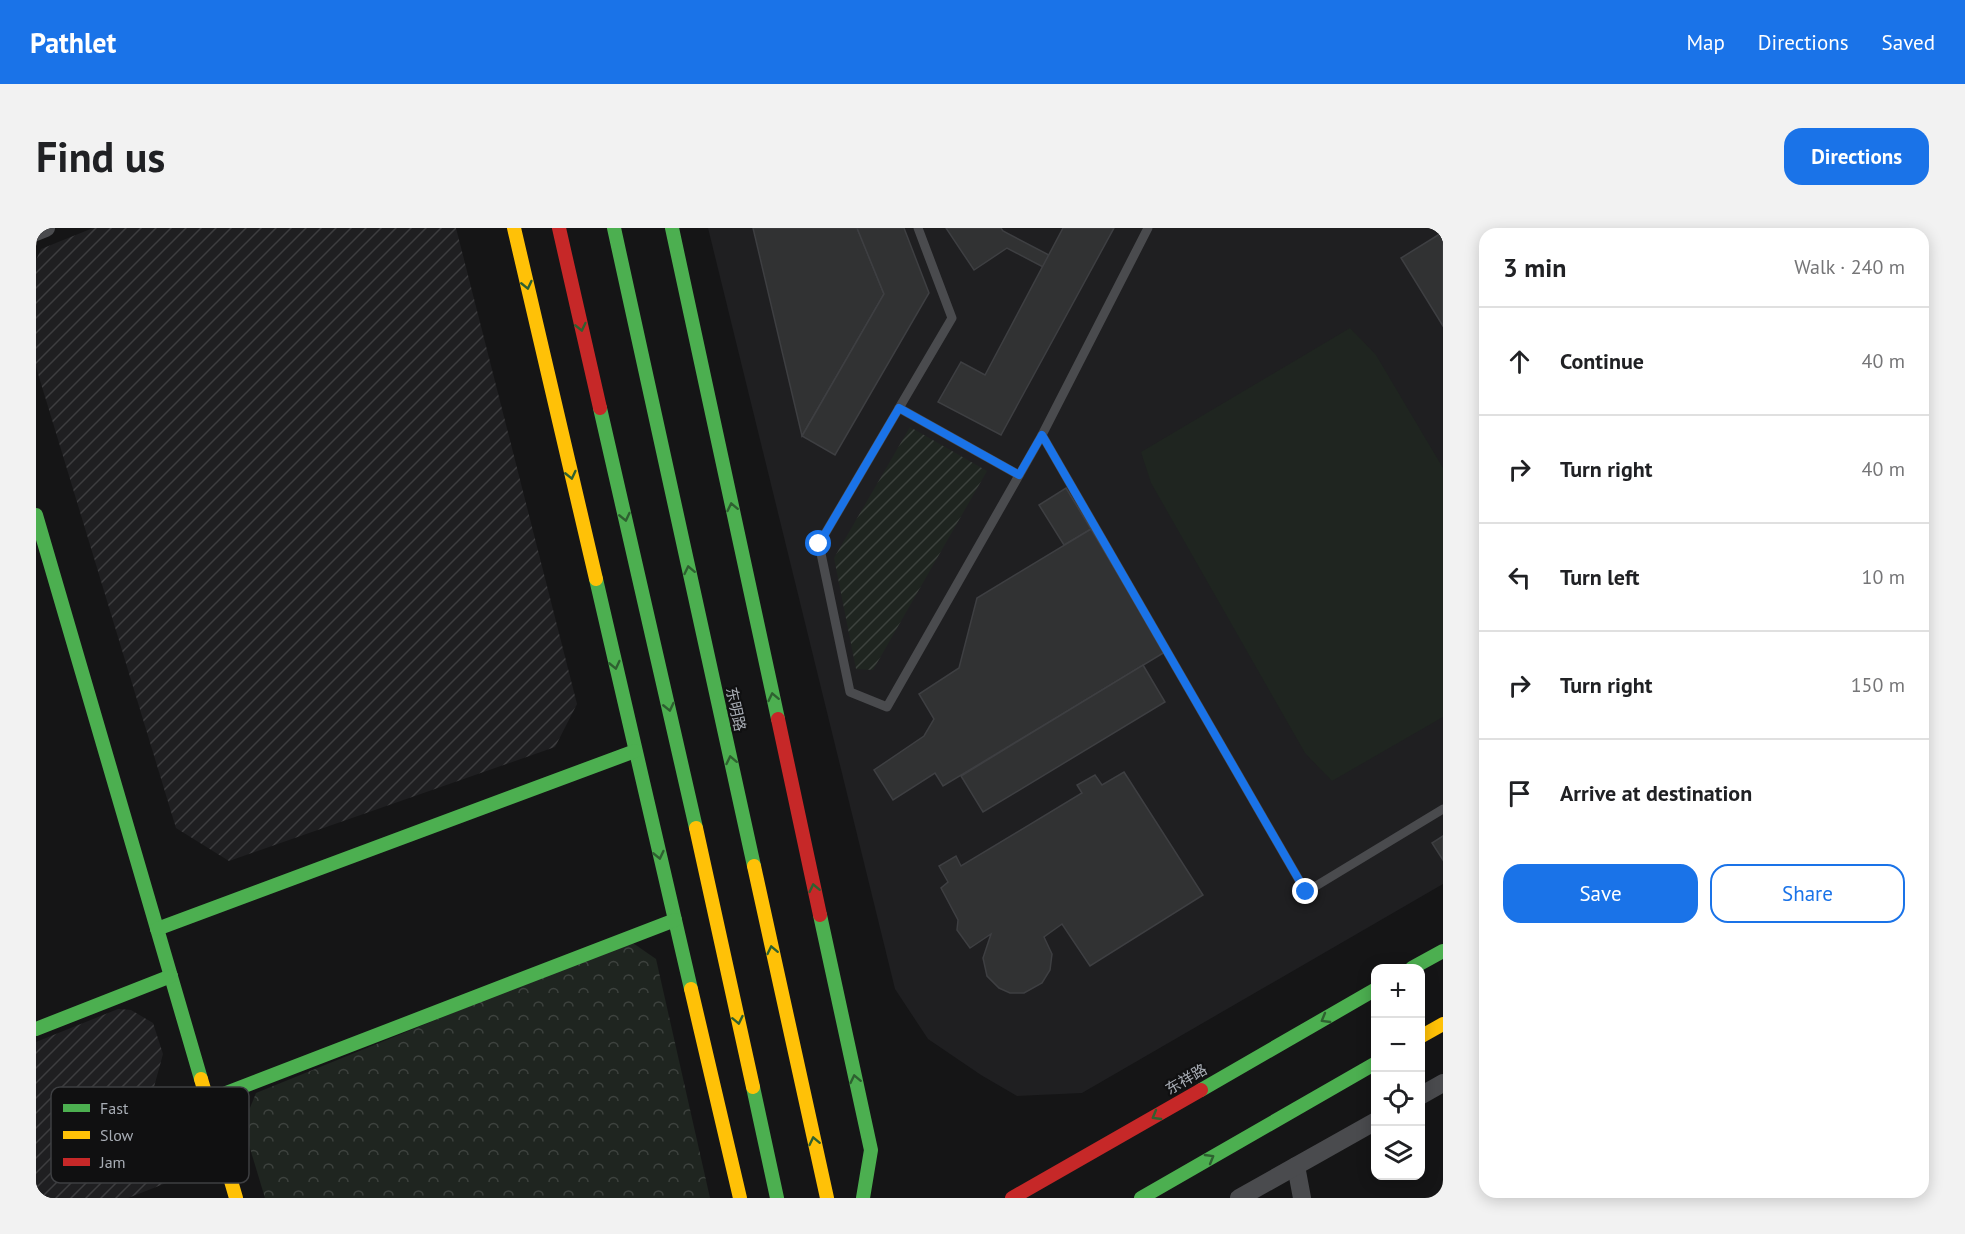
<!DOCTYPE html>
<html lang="en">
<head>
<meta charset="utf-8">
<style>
	body { margin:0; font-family:"PT Sans","Noto Sans SC",sans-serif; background:#f2f2f2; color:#202124 }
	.controls { position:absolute; right:18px; bottom:18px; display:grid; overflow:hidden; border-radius:12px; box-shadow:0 3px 15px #0003 }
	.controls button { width:54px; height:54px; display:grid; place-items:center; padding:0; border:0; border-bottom:2px solid #e0e0e0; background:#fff; color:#202124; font:30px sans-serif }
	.stop { position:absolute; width:18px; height:18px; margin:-14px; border:4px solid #1a73e8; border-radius:50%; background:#fff }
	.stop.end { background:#1a73e8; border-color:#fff; box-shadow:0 2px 6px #0008 }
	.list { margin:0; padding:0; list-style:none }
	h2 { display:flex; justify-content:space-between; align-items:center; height:78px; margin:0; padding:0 24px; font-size:26px }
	h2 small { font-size:20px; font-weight:400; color:#757577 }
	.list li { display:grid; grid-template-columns:39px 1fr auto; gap:18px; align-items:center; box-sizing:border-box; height:108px; padding:0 24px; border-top:2px solid #e0e0e0 }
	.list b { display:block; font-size:22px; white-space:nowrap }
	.list em { font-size:20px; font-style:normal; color:#757577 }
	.actions { display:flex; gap:12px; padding:18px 24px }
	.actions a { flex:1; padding:14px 0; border:2px solid #1a73e8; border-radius:18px; text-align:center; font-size:21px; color:#1a73e8 }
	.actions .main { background:#1a73e8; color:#fff }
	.icon { flex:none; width:33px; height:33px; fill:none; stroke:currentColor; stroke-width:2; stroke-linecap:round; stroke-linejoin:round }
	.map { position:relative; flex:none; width:1407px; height:970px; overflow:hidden; border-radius:18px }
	header { display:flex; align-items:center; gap:36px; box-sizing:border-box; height:84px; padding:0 30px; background:#1a73e8; color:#fff }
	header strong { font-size:28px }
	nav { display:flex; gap:33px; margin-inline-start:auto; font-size:21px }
	.intro { display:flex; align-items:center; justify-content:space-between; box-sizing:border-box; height:144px; padding:0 36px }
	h1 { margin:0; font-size:42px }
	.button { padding:15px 27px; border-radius:18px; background:#1a73e8; color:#fff; font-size:21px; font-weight:700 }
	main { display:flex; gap:36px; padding:0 36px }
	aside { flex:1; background:#fff; border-radius:18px; box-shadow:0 3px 15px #0003 }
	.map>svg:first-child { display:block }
</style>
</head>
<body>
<header>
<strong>Pathlet</strong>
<nav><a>Map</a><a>Directions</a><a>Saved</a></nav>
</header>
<div class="intro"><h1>Find us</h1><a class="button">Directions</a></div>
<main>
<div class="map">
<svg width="1407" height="970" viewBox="0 0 1407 970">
	<defs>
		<pattern id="industrial-furrows" width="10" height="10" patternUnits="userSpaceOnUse" patternTransform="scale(1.5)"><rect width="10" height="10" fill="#1f1f21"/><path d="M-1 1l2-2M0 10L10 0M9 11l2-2" fill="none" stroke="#3d3d3f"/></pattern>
		<pattern id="park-crowns" width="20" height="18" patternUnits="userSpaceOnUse" patternTransform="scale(1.5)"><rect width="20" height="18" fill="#1f2520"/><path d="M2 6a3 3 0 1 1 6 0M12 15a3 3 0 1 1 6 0" fill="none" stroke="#3d423e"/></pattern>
		<pattern id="garden-furrows" width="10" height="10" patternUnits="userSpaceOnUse" patternTransform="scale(1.5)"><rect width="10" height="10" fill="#1f2520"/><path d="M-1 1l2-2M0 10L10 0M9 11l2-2" fill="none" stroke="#3d423e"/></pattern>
	</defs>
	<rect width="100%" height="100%" fill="#151516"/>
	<!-- built -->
	<polygon fill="#1f1f21" points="672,0 1407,0 1407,656 1046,865 981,868 945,847 892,811 859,761"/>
	<!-- industrial -->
	<g fill="url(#industrial-furrows)">
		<polygon points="57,0 420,0 541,476 519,519 193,633 140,600 0,139 0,32 5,21"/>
		<polygon points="82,781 95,782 117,795 127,826 118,859 129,872 123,875 126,884 142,881 152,910 147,912 161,943 92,970 0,970 0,814"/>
	</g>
	<!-- grass -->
	<polygon fill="#1f2520" points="1314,100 1340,127 1407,240 1407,489 1296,553 1269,525 1115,255 1105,224"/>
	<!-- park -->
	<polygon fill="url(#park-crowns)" points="594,713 620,731 674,970 229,970 207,897 220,865"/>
	<!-- garden -->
	<polygon fill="url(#garden-furrows)" points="874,199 951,243 837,442 820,441 798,330"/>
	<!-- building -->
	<g fill="#313233" stroke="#3e3f42" stroke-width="1.5">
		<polygon points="717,0 821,0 848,66 766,208"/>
		<polygon points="821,0 868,0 893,65 799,227 766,208 848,66"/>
		<polygon points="910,0 965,0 967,3 1013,27 1007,39 971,20 938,42"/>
		<polygon points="1027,0 1078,0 965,207 902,174 925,134 949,147"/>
		<polygon points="1407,4 1407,98 1365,30"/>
		<polygon points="1030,260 1055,301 1028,317 1003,277"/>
		<polygon points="1055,301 1129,424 907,558 899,545 857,572 838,542 888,508 898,491 883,466 923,440 941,370"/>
		<polygon points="1107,437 1129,474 947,584 925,548"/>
		<polygon points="1088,544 1167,667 1054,738 1026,696 1008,709 1016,726 1014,742 1006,755 988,765 974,765 963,760 951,748 947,730 955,706 934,720 921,702 922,692 905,660 912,654 903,638 920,628 925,638 1046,565 1041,557 1059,547 1066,557"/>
		<polygon points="1407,608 1407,632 1396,615"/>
	</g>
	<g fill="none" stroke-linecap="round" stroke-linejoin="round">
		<!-- lane -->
		<g stroke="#4a4b4e" stroke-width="9">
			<polyline points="882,0 916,90 783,316 814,464 851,479 1006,207 1112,0"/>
			<polyline points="863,180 983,247"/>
			<polyline points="1006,207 1270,664 1407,581"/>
		</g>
		<!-- street -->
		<g stroke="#4a4b4e" stroke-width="18">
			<polyline points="0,4 10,0"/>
			<polyline points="1384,868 1407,855"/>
			<polyline points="1260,938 1266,970"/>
			<polyline points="1203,970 1340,893"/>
		</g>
		<!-- fast -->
		<g stroke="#4caf50" stroke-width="14">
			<polyline points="578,0 718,638"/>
			<polyline points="636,0 742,491"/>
			<polyline points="564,180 660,600"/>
			<polyline points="0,287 165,851"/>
			<polyline points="560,351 655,761"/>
			<polyline points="784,687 835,922 827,970"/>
			<polyline points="121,701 599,523"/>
			<polyline points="1376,740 1407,723"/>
			<polyline points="0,801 135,748"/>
			<polyline points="717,859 741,970"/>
			<polyline points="1165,862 1340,761"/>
			<polyline points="172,872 639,692"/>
			<polyline points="1105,970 1340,835"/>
		</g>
		<!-- slow -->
		<g stroke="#ffc107" stroke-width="14">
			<polyline points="478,0 560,351"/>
			<polyline points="660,600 717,859"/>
			<polyline points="718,638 791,970"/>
			<polyline points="655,761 704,970"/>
			<polyline points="1384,809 1407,796"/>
			<polyline points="165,851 200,970"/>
		</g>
		<!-- jam -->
		<g stroke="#c62828" stroke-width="14">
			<polyline points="523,0 564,180"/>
			<polyline points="742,491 784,687"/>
			<polyline points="976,970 1165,862"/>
		</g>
	</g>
	<!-- one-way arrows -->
	<defs><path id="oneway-chevron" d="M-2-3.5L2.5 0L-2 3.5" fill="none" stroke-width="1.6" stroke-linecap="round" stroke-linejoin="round" transform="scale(1.5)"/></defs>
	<g stroke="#2e6030">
		<use href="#oneway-chevron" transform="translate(491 57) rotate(77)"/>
		<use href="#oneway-chevron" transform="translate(545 99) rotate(77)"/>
		<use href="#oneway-chevron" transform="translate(535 247) rotate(77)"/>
		<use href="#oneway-chevron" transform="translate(696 279) rotate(-102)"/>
		<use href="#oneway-chevron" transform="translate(589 289) rotate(77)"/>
		<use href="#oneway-chevron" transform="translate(653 342) rotate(-102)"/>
		<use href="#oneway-chevron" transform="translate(579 437) rotate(77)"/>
		<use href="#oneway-chevron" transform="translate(737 469) rotate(-102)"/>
		<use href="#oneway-chevron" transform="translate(633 479) rotate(77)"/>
		<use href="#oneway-chevron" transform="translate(695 532) rotate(-102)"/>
		<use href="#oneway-chevron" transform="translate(623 627) rotate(77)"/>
		<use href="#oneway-chevron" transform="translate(778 660) rotate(-102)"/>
		<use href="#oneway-chevron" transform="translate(736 722) rotate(-102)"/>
		<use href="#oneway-chevron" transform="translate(1289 791) rotate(150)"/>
		<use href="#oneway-chevron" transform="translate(702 792) rotate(78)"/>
		<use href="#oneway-chevron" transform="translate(819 851) rotate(-102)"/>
		<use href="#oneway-chevron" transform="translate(1120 888) rotate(150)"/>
		<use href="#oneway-chevron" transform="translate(778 913) rotate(-102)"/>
		<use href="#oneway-chevron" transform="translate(1174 930) rotate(-30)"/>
	</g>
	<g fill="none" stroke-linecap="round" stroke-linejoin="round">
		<!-- route -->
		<polyline stroke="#1a73e8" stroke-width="8" points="783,316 863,180 983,247 1006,207 1270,664"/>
	</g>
	<g text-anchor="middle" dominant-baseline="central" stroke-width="4.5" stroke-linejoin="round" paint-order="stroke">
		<!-- street labels -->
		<g font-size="15" fill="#a8adb5" stroke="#101011">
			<text transform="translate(700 481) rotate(78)">东明路</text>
			<text transform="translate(1150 851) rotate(-30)">东祥路</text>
		</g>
	</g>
	<!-- legend -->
	<rect x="15" y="859" width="198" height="96" rx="9" fill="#101011" stroke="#3e3f42" stroke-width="1.5"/>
	<rect x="27" y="876" width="27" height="8" fill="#4caf50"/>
	<rect x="27" y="903" width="27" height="8" fill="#ffc107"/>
	<rect x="27" y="930" width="27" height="8" fill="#c62828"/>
	<g font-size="16" fill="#a8adb5">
		<text x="64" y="886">Fast</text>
		<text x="64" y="913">Slow</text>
		<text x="64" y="940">Jam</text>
	</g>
</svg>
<div class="controls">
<button>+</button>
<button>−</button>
<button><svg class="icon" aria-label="locate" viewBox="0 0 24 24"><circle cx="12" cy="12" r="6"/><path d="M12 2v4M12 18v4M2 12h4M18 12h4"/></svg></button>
<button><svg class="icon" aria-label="layers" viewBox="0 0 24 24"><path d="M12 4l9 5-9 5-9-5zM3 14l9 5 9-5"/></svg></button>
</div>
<div class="stop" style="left:783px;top:316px"></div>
<div class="stop end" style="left:1270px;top:664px"></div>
</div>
<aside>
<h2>3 min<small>Walk · 240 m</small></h2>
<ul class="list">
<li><svg class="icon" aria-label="ahead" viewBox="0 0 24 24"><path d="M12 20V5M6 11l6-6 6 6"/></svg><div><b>Continue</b></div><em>40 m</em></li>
<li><svg class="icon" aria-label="right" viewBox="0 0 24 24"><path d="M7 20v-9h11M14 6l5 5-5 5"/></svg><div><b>Turn right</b></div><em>40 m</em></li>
<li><svg class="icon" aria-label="left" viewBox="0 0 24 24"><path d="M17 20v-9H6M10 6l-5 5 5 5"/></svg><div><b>Turn left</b></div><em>10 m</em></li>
<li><svg class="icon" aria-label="right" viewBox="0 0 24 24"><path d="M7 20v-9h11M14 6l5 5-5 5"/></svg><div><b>Turn right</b></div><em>150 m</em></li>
<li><svg class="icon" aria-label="arrive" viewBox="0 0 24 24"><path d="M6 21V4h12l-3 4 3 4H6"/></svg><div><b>Arrive at destination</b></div></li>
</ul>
<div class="actions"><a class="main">Save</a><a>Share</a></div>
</aside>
</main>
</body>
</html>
